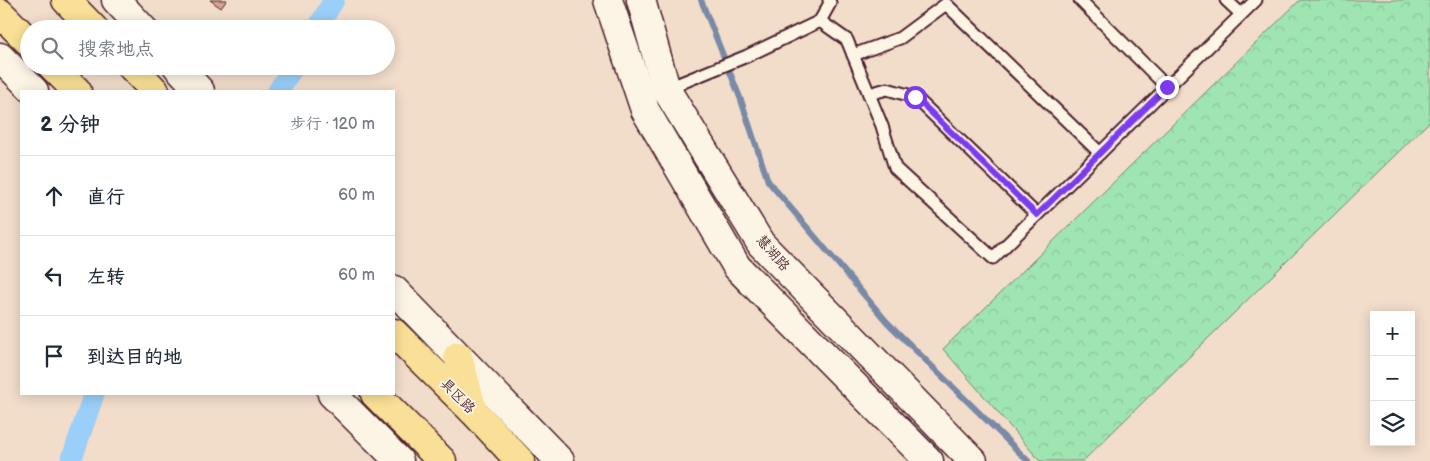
<!DOCTYPE html>
<html lang="zh">
<head>
<meta charset="utf-8">
<style>
	body { margin:0; font-family:"Balsamiq Sans","LXGW WenKai TC",sans-serif; background:#f6f6f7; color:#1f2937 }
	.controls { position:absolute; right:15px; bottom:15px; display:grid; overflow:hidden; border-radius:0px; box-shadow:0 2px 12px #0003 }
	.controls button { width:45px; height:45px; display:grid; place-items:center; padding:0; border:0; border-bottom:1px solid #e0e1e3; background:#fff; color:#1f2937; font:25px sans-serif }
	.stop { position:absolute; width:15px; height:15px; margin:-11px; border:4px solid #7c3aed; border-radius:50%; background:#fff }
	.stop.end { background:#7c3aed; border-color:#fff; box-shadow:0 1px 5px #0008 }
	.list { margin:0; padding:0; list-style:none }
	h2 { display:flex; justify-content:space-between; align-items:center; height:65px; margin:0; padding:0 20px; font-size:21px }
	h2 small { font-size:16px; font-weight:400; color:#747a83 }
	.list li { display:grid; grid-template-columns:32px 1fr auto; gap:15px; align-items:center; box-sizing:border-box; height:80px; padding:0 20px; border-top:1px solid #e0e1e3 }
	.list b { display:block; font-size:19px; white-space:nowrap }
	.list em { font-size:16px; font-style:normal; color:#747a83 }
	.icon { flex:none; width:28px; height:28px; fill:none; stroke:currentColor; stroke-width:2; stroke-linecap:round; stroke-linejoin:round }
	.map { position:relative; flex:none; width:1430px; height:461px; overflow:hidden }
	.search { position:absolute; background:#fff; box-shadow:0 2px 12px #0003; left:20px; top:20px; width:375px; height:55px; display:flex; align-items:center; gap:12px; box-sizing:border-box; padding:0 18px; border-radius:28px; color:#747a83; font-size:19px }
	.panel { position:absolute; background:#fff; box-shadow:0 2px 12px #0003; left:20px; top:90px; width:375px; height:305px; border-radius:0px }
	.map>svg:first-child { display:block }
</style>
</head>
<body>
<div class="map">
<svg width="1430" height="461" viewBox="0 0 1430 461">
	<defs>
		<pattern id="park-crowns" width="20" height="18" patternUnits="userSpaceOnUse" patternTransform="scale(1.25)"><rect width="20" height="18" fill="#9ee5b2"/><path d="M2 6a3 3 0 1 1 6 0M12 15a3 3 0 1 1 6 0" fill="none" stroke="#8ac499"/></pattern>
	</defs>
	<rect width="100%" height="100%" fill="#f2ddcb"/>
	<filter id="ink" filterUnits="userSpaceOnUse"><feTurbulence type="fractalNoise" baseFrequency=".02" numOctaves="2"/><feDisplacementMap in="SourceGraphic" scale="10" xChannelSelector="R" yChannelSelector="G"/><feConvolveMatrix kernelMatrix="1 2 1 2 8 2 1 2 1" color-interpolation-filters="sRGB"/></filter>
	<g filter="url(#ink)">
		<!-- park -->
		<polygon fill="url(#park-crowns)" stroke="#74826e" points="1300,0 1430,0 1430,121 1083,461 1040,461 943,349"/>
		<g fill="none" stroke-linecap="round" stroke-linejoin="round">
			<!-- stream -->
			<polyline stroke="#7989a6" stroke-width="6" points="701,0 741,100 768,181 887,322 1028,461"/>
			<!-- canal -->
			<g stroke="#99cff8" stroke-width="21">
				<polyline points="317,29 334,0"/>
				<polyline points="278,91 294,66"/>
				<polyline points="71,461 94,394"/>
			</g>
		</g>
		<!-- building -->
		<polygon fill="#d9a48e" stroke="#4a1f2b" points="210,0 227,0 221,8"/>
		<g fill="none" stroke-linecap="round" stroke-linejoin="round">
			<!-- lane casing -->
			<g stroke="#4a1f2b" stroke-width="15">
				<g id="lane">
					<polyline points="1080,0 1167,87"/>
					<polyline points="1226,0 1241,14"/>
					<polyline points="820,21 830,3 829,0"/>
					<polyline points="853,55 900,38 946,4 1100,153"/>
					<polyline points="666,89 747,56 820,21 847,40 882,126 895,168 993,258 1256,0"/>
					<polyline points="869,94 887,89 915,97 1037,215"/>
				</g>
			</g>
			<!-- secondary casing -->
			<g stroke="#4a1f2b" stroke-width="31">
				<g id="secondary">
					<polyline points="116,0 143,29"/>
					<polyline points="608,0 645,110 737,267 929,461"/>
					<polyline points="641,0 666,89 761,244 973,461"/>
					<polyline points="0,57 34,91"/>
					<polyline points="177,66 200,91"/>
					<polyline points="394,290 560,461"/>
					<polyline points="332,394 399,461"/>
				</g>
			</g>
			<!-- primary casing -->
			<g stroke="#4a1f2b" stroke-width="31">
				<polyline id="primary" points="458,356 473,411"/>
			</g>
			<!-- highway casing -->
			<g stroke="#4a1f2b" stroke-width="31">
				<g id="highway">
					<polyline points="66,0 94,29"/>
					<polyline points="0,13 29,42"/>
					<polyline points="52,66 77,91"/>
					<polyline points="131,66 155,91"/>
					<polyline points="394,333 473,411 520,461"/>
					<polyline points="375,394 442,461"/>
				</g>
			</g>
			<!-- lane -->
			<use href="#lane" stroke="#fcf5e5" stroke-width="11"/>
			<!-- secondary -->
			<use href="#secondary" stroke="#fcf5e5" stroke-width="28"/>
			<!-- primary -->
			<use href="#primary" stroke="#f9e096" stroke-width="28"/>
			<!-- highway -->
			<use href="#highway" stroke="#f9e096" stroke-width="28"/>
		</g>
	</g>
	<g fill="none" stroke-linecap="round" stroke-linejoin="round" filter="url(#ink)">
		<!-- route -->
		<polyline stroke="#7c3aed" stroke-width="6" points="915,97 1037,215 1167,87"/>
	</g>
	<g text-anchor="middle" dominant-baseline="central" stroke-width="4" stroke-linejoin="round" paint-order="stroke">
		<!-- street labels -->
		<g font-size="14" fill="#4a1f2b" stroke="#fcf5e5">
			<text transform="translate(773 253) rotate(49)">慧湖路</text>
			<text transform="translate(458 396) rotate(45)">具区路</text>
		</g>
	</g>
</svg>
<div class="controls">
<button>+</button>
<button>−</button>
<button><svg class="icon" aria-label="layers" viewBox="0 0 24 24"><path d="M12 4l9 5-9 5-9-5zM3 14l9 5 9-5"/></svg></button>
</div>
<div class="stop" style="left:915px;top:97px"></div>
<div class="stop end" style="left:1167px;top:87px"></div>
<div class="search"><svg class="icon" aria-label="search" viewBox="0 0 24 24"><circle cx="10" cy="10" r="6"/><path d="M15 15l6 6"/></svg>搜索地点</div>
<section class="panel">
<h2>2 分钟<small>步行 · 120 m</small></h2>
<ul class="list">
<li><svg class="icon" aria-label="ahead" viewBox="0 0 24 24"><path d="M12 20V5M6 11l6-6 6 6"/></svg><div><b>直行</b></div><em>60 m</em></li>
<li><svg class="icon" aria-label="left" viewBox="0 0 24 24"><path d="M17 20v-9H6M10 6l-5 5 5 5"/></svg><div><b>左转</b></div><em>60 m</em></li>
<li><svg class="icon" aria-label="arrive" viewBox="0 0 24 24"><path d="M6 21V4h12l-3 4 3 4H6"/></svg><div><b>到达目的地</b></div></li>
</ul>
</section>
</div>
</body>
</html>
